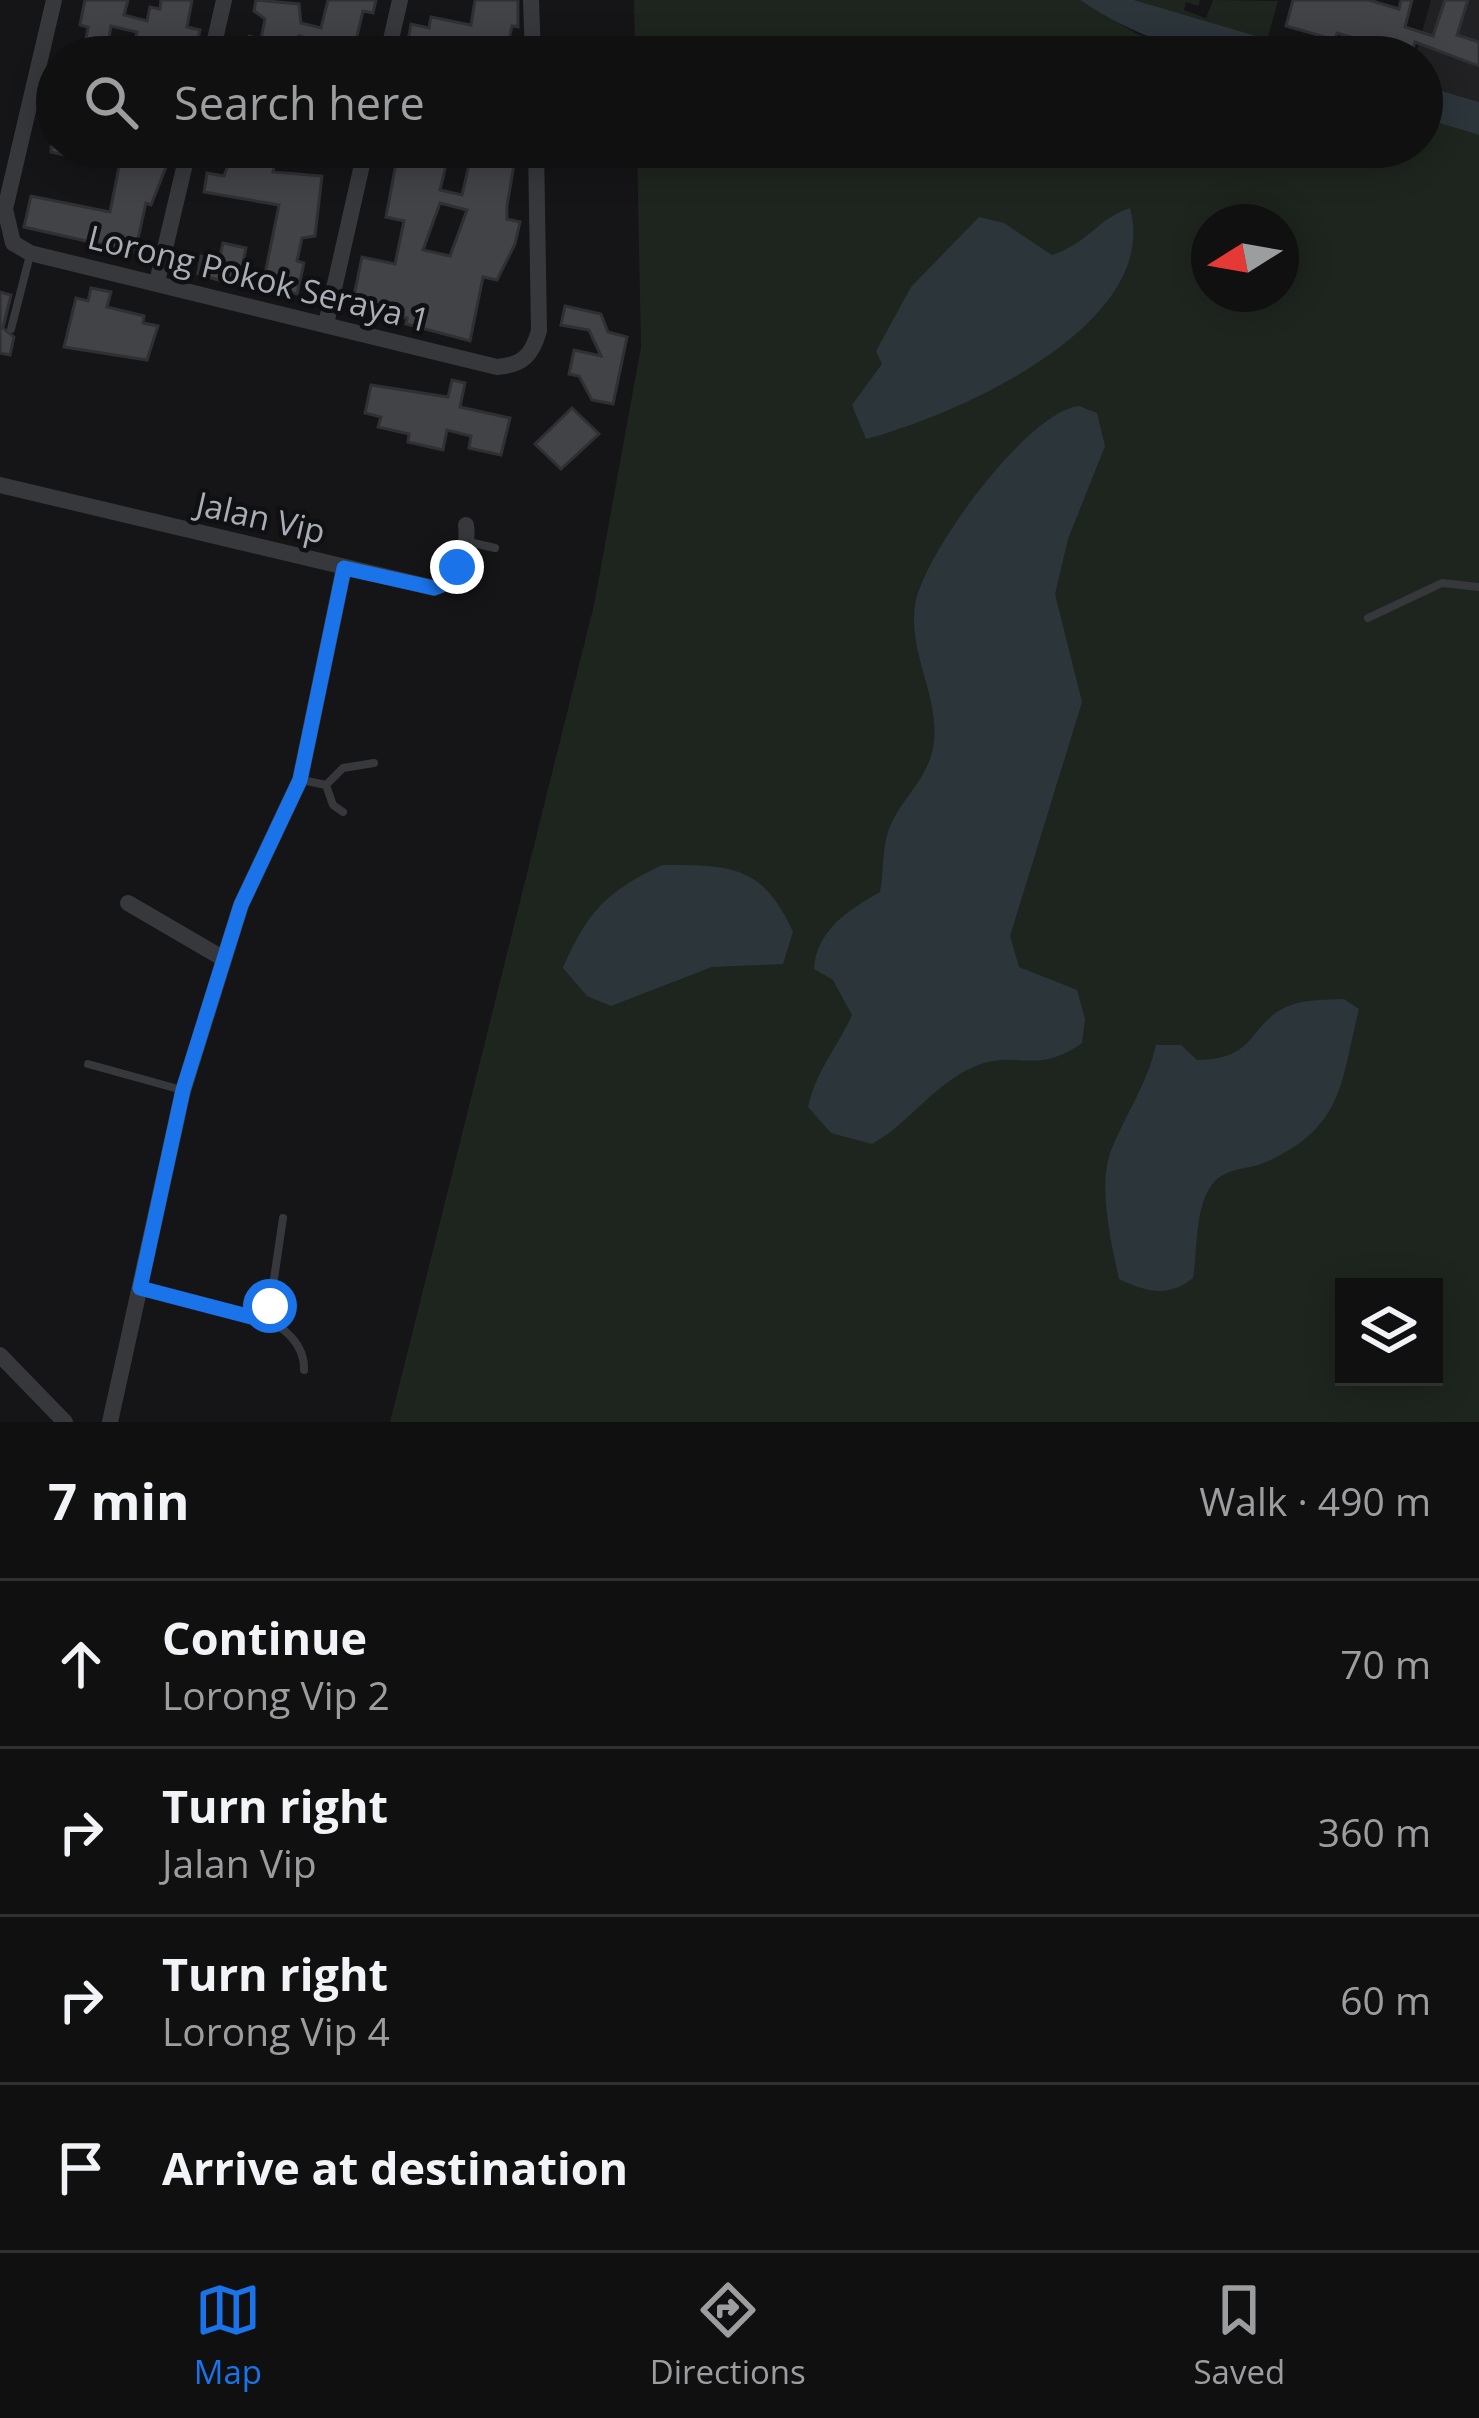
<!DOCTYPE html>
<html lang="en">
<head>
<meta charset="utf-8">
<style>
	body { margin:0; font-family:"Open Sans",sans-serif; background:#1e1e1f; color:#f1f3f6 }
	.controls { position:absolute; right:36px; bottom:36px; display:grid; overflow:hidden; border-radius:0px; box-shadow:0 6px 30px #0003 }
	.controls button { width:108px; height:108px; display:grid; place-items:center; padding:0; border:0; border-bottom:3px solid #303031; background:#101011; color:#f1f3f6; font:60px sans-serif }
	.compass { position:absolute; left:1191px; top:204px; width:108px; height:108px; border-radius:50%; background:#101011; box-shadow:0 6px 30px #0003; rotate:259deg }
	.stop { position:absolute; width:36px; height:36px; margin:-27px; border:9px solid #1a73e8; border-radius:50%; background:#fff }
	.stop.end { background:#1a73e8; border-color:#fff; box-shadow:0 3px 12px #0008 }
	.list { margin:0; padding:0; list-style:none }
	h2 { display:flex; justify-content:space-between; align-items:center; height:156px; margin:0; padding:0 48px; font-size:51px }
	h2 small { font-size:39px; font-weight:400; color:#9c9d9f }
	.list li { display:grid; grid-template-columns:78px 1fr auto; gap:36px; align-items:center; box-sizing:border-box; height:168px; padding:0 48px; border-top:3px solid #303031 }
	.list b { display:block; font-size:45px; white-space:nowrap }
	.list p { margin:0; font-size:39px; white-space:nowrap; color:#9c9d9f }
	.list em { font-size:39px; font-style:normal; color:#9c9d9f }
	.icon { flex:none; width:66px; height:66px; fill:none; stroke:currentColor; stroke-width:2; stroke-linecap:round; stroke-linejoin:round }
	.map { position:relative; flex:none; width:1479px; height:1422px; overflow:hidden }
	.search { position:absolute; background:#101011; box-shadow:0 6px 30px #0003; left:36px; right:36px; top:36px; height:132px; display:flex; align-items:center; gap:30px; box-sizing:border-box; padding:0 42px; border-radius:66px; color:#9c9d9f; font-size:45px }
	.sheet { height:828px; background:#101011 }
	nav { display:flex; justify-content:space-around; align-items:center; box-sizing:border-box; height:168px; border-top:3px solid #303031; background:#101011; font-size:33px; color:#9c9d9f }
	nav a { display:grid; justify-items:center; gap:6px }
	nav .on { color:#1a73e8 }
	.map>svg:first-child { display:block }
</style>
</head>
<body>
<div class="map">
<svg width="1479" height="1422" viewBox="0 0 1479 1422">
	<rect width="100%" height="100%" fill="#151517"/>
	<!-- built -->
	<polygon fill="#212124" points="1431,0 1479,0 1479,102 1422,85 1422,57 1415,57"/>
	<!-- green -->
	<g fill="#1e251e" fill-rule="evenodd">
		<polygon points="634,0 1080,0 1137,34 1215,57 635,57"/>
		<polygon points="1134,0 1200,0 1198,6 1186,2 1184,10 1206,18 1213,0 1278,1 1267,40"/>
		<path d="M 1422,118 L 1479,135 L 1479,1422 L 390,1422 L 594,605 L 641,347 L 637,147 L 1422,147 ZM 1209,222 L 1281,222 L 1281,294 L 1209,294 ZM 1344,1287 L 1434,1287 L 1434,1377 L 1344,1377 Z"/>
	</g>
	<!-- water -->
	<g fill="#2c353a">
		<path d="M 1080,0 L 1134,0 L 1327,57 C 1227,57 1167,58 1080,0 Z"/>
		<polygon points="1422,85 1479,102 1479,135 1422,118"/>
		<path d="M 1130,208 C 1162,325 957,415 866,439 L 852,405 L 882,364 L 876,351 L 911,287 L 979,217 L 1004,223 L 1052,255 C 1091,242 1095,220 1130,208 Z"/>
		<path d="M 1079,406 L 1097,413 L 1105,446 L 1068,539 L 1055,594 L 1082,702 L 1010,936 L 1019,967 L 1077,990 L 1085,1019 L 1082,1043 C 1036,1076 1017,1049 976,1066 C 934,1083 910,1123 872,1144 L 831,1133 L 808,1107 C 816,1071 837,1048 852,1015 L 833,980 L 814,969 C 816,931 848,910 880,892 C 884,872 882,847 889,829 C 902,796 930,779 934,741 C 939,696 908,652 915,605 C 923,554 1028,411 1079,406 Z"/>
		<path d="M 662,865 C 731,865 763,865 793,932 L 783,964 L 712,967 L 611,1006 L 587,996 L 563,968 C 588,911 606,892 662,865 Z"/>
		<path d="M 1344,999 L 1359,1009 C 1341,1080 1345,1126 1268,1161 C 1251,1170 1232,1166 1216,1180 C 1194,1201 1198,1250 1193,1278 C 1168,1298 1146,1292 1119,1279 C 1111,1242 1097,1184 1112,1148 C 1127,1112 1147,1084 1156,1045 L 1181,1045 L 1197,1060 C 1258,1059 1246,1027 1286,1007 C 1303,999 1325,1000 1344,999 Z"/>
	</g>
	<!-- building -->
	<g fill="#424347" stroke="#2f3033" stroke-width="3" fill-rule="evenodd">
		<polygon points="85,0 128,0 124,15 147,21 150,7 160,9 161,0 192,0 187,27 200,30 194,57 131,57 137,32 111,26 106,57 83,57 88,27 80,25"/>
		<polygon points="256,0 299,4 301,23 321,28 328,0 376,0 373,13 363,11 352,57 321,57 325,42 299,36 294,57 235,57 238,45 246,47 249,36 261,39 265,19 254,11"/>
		<polygon points="475,0 518,0 518,27 512,26 505,57 405,57 411,24 429,28 431,17 471,25"/>
		<polygon points="1293,0 1369,0 1399,9 1401,0 1412,0 1405,27 1433,36 1445,0 1468,0 1457,35 1479,42 1479,66 1415,42 1410,57 1390,57 1359,48 1361,40 1337,33 1335,40 1286,26"/>
		<polygon points="51,147 100,147 97,162 51,152"/>
		<polygon points="123,147 160,147 158,154 170,157 151,205 146,203 135,252 24,227 31,196 110,212"/>
		<polygon points="235,147 278,147 273,172 322,176 315,236 302,238 297,261 304,263 297,294 277,289 279,282 264,279 279,205 204,192 207,173 224,176"/>
		<path d="M 399,147 L 450,149 L 440,190 L 462,195 L 473,147 L 517,147 L 507,206 L 507,219 L 520,222 L 515,244 L 497,280 L 483,277 L 470,341 L 406,324 L 407,318 L 351,310 L 362,257 L 395,264 L 404,221 L 386,217 ZM 440,203 L 467,210 L 450,256 L 423,250 Z"/>
		<polygon points="223,243 246,248 238,286 198,274 201,256 219,260"/>
		<polygon points="91,288 111,292 107,307 144,316 143,323 158,326 147,360 64,347 76,298 88,301"/>
		<polygon points="0,292 11,295 3,328 14,337 10,355 0,353"/>
		<polygon points="565,306 601,314 608,332 627,337 613,404 592,400 579,376 569,374 574,350 601,356 589,330 561,325"/>
		<polygon points="452,380 465,383 460,407 510,418 501,455 469,448 471,436 447,430 443,450 408,442 409,434 378,427 381,417 365,413 371,385 448,397"/>
		<polygon points="572,408 599,434 561,469 535,444"/>
	</g>
	<g fill="none" stroke-linecap="round" stroke-linejoin="round">
		<!-- lane -->
		<g stroke="#36383c" stroke-width="8">
			<polyline points="11,329 30,255"/>
			<polyline points="469,542 495,548"/>
			<polyline points="1368,618 1442,583 1479,587"/>
			<polyline points="302,780 326,785 333,805 343,812"/>
			<polyline points="326,785 343,768 374,763"/>
			<polyline points="88,1064 182,1090"/>
			<polyline points="142,1289 255,1318 270,1306 283,1218"/>
			<path d="M 263,1315 C 284,1329 305,1343 304,1370"/>
		</g>
		<!-- street -->
		<g stroke="#36383c" stroke-width="16">
			<path d="M 54,0 L 5,209 L 13,243 L 30,253 L 497,367 C 523,365 532,355 539,331 L 536,147"/>
			<polyline points="531,0 533,57"/>
			<polyline points="211,57 224,0"/>
			<polyline points="387,57 400,0"/>
			<polyline points="157,282 189,147"/>
			<polyline points="326,324 366,147"/>
			<path d="M 0,485 L 434,588 C 458,579 469,549 466,525"/>
			<polyline points="128,903 224,959"/>
			<polyline points="0,1355 65,1422"/>
			<polyline points="110,1422 183,1091 241,905 300,780 344,568"/>
		</g>
	</g>
	<g fill="none" stroke-linecap="round" stroke-linejoin="round">
		<!-- route -->
		<polyline stroke="#1a73e8" stroke-width="15" points="270,1306 255,1318 140,1288 183,1090 224,959 241,905 300,780 344,568 434,588 448,583 457,567"/>
	</g>
	<g text-anchor="middle" dominant-baseline="central" stroke-width="9" stroke-linejoin="round" paint-order="stroke">
		<!-- street labels -->
		<g font-size="33" fill="#a8adb6" stroke="#101012">
			<text transform="translate(259 278) rotate(14)">Lorong Pokok Seraya 1</text>
			<text transform="translate(261 517) rotate(13)">Jalan Vip</text>
		</g>
	</g>
</svg>
<div class="controls">
<button><svg class="icon" aria-label="layers" viewBox="0 0 24 24"><path d="M12 4l9 5-9 5-9-5zM3 14l9 5 9-5"/></svg></button>
</div>
<svg class="compass" viewBox="-18 -18 36 36"><path d="M0-13l5 13h-10z" fill="#e53935"/><path d="M0 13l5-13h-10z" fill="#9c9d9f"/></svg>
<div class="stop" style="left:270px;top:1306px"></div>
<div class="stop end" style="left:457px;top:567px"></div>
<div class="search"><svg class="icon" aria-label="search" viewBox="0 0 24 24"><circle cx="10" cy="10" r="6"/><path d="M15 15l6 6"/></svg>Search here</div>
</div>
<section class="sheet">
<h2>7 min<small>Walk · 490 m</small></h2>
<ul class="list">
<li><svg class="icon" aria-label="ahead" viewBox="0 0 24 24"><path d="M12 20V5M6 11l6-6 6 6"/></svg><div><b>Continue</b><p>Lorong Vip 2</p></div><em>70 m</em></li>
<li><svg class="icon" aria-label="right" viewBox="0 0 24 24"><path d="M7 20v-9h11M14 6l5 5-5 5"/></svg><div><b>Turn right</b><p>Jalan Vip</p></div><em>360 m</em></li>
<li><svg class="icon" aria-label="right" viewBox="0 0 24 24"><path d="M7 20v-9h11M14 6l5 5-5 5"/></svg><div><b>Turn right</b><p>Lorong Vip 4</p></div><em>60 m</em></li>
<li><svg class="icon" aria-label="arrive" viewBox="0 0 24 24"><path d="M6 21V4h12l-3 4 3 4H6"/></svg><div><b>Arrive at destination</b></div></li>
</ul>
</section>
<nav>
<a class="on"><svg class="icon" aria-label="map" viewBox="0 0 24 24"><path d="M3 6l6-2 6 2 6-2v14l-6 2-6-2-6 2zM9 4v14M15 6v14"/></svg>Map</a>
<a><svg class="icon" aria-label="directions" viewBox="0 0 24 24"><path d="M12 3l9 9-9 9-9-9zM9 14v-3h6M13 9l2 2-2 2"/></svg>Directions</a>
<a><svg class="icon" aria-label="saved" viewBox="0 0 24 24"><path d="M7 4h10v16l-5-4-5 4z"/></svg>Saved</a>
</nav>
</body>
</html>
